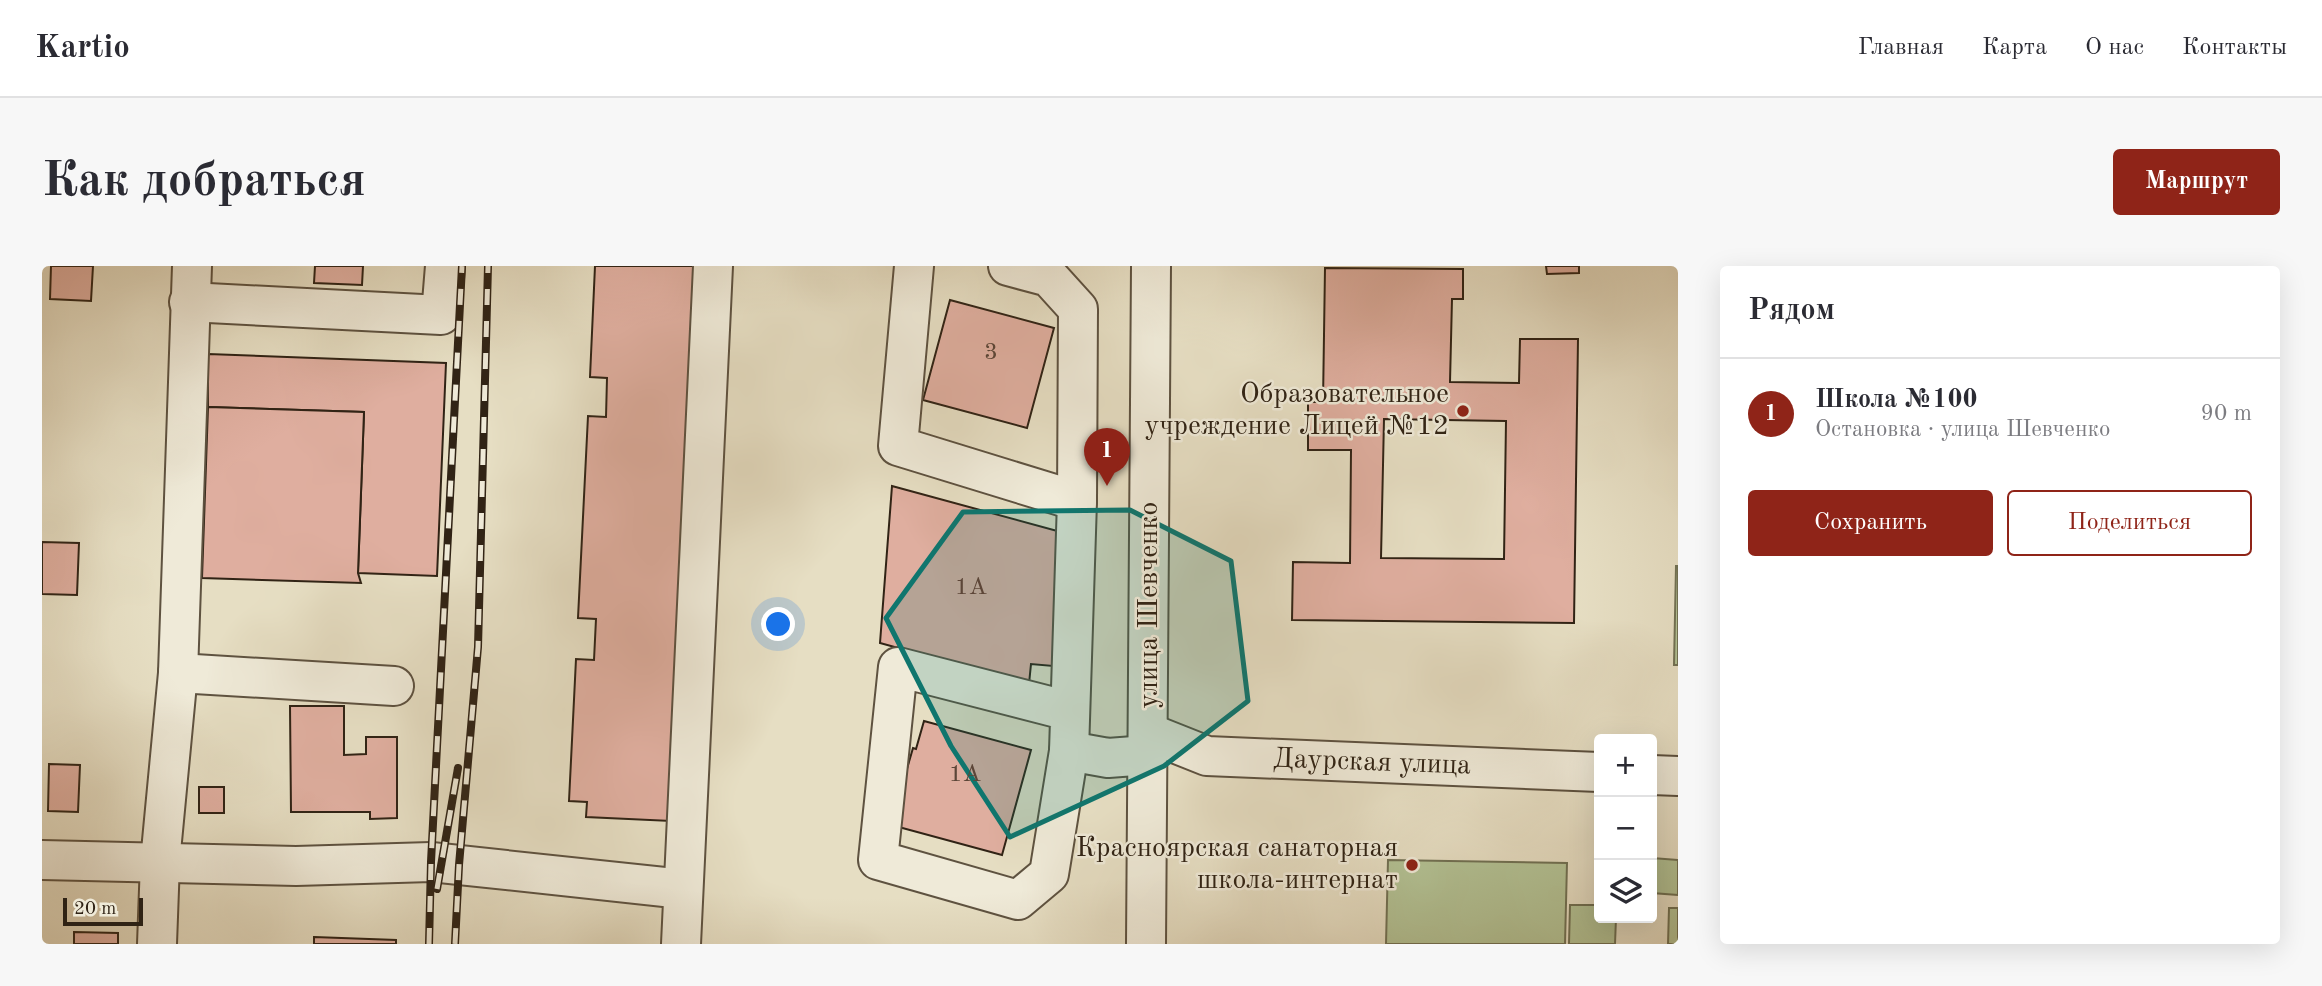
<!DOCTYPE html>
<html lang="ru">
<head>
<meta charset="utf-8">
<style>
	body { margin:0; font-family:"Old Standard TT",serif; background:#f7f7f7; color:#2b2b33 }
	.controls { position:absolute; right:21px; bottom:21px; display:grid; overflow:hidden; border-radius:7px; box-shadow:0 7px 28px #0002 }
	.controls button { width:63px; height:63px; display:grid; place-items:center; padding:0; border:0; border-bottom:2px solid #e1e1e2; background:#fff; color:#2b2b33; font:35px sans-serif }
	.scale { position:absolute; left:21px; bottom:18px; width:80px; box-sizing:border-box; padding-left:7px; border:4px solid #302315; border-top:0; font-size:19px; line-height:24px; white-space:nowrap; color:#302315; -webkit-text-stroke:5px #efead8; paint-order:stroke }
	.you { position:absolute; left:737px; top:359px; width:24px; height:24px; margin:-18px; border:5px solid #fff; border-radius:50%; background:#1a73e8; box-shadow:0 0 0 10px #1a73e833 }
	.badge { display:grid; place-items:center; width:46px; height:46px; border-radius:50%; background:#8f2418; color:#fff; font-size:23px; font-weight:700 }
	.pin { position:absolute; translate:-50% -58px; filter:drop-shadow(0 2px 4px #0008) }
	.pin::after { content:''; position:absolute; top:37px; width:24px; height:21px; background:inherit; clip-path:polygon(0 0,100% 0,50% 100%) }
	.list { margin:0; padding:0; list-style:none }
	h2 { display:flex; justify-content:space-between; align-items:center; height:91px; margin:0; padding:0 28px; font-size:30px }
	h2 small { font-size:23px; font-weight:400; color:#7c7c81 }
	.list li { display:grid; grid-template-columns:46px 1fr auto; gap:21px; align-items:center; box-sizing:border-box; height:112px; padding:0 28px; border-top:2px solid #e1e1e2 }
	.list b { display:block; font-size:26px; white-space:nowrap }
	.list p { margin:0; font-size:23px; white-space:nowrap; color:#7c7c81 }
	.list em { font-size:23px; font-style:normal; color:#7c7c81 }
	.actions { display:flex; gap:14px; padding:21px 28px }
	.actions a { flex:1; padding:16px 0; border:2px solid #8f2418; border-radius:7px; text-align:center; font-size:24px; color:#8f2418 }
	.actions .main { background:#8f2418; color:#fff }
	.icon { flex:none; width:38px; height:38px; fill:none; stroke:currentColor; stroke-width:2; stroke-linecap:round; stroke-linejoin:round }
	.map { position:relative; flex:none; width:1636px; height:678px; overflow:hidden; border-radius:7px }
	header { display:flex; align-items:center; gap:42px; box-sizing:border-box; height:98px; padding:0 35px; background:#fff; border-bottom:2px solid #e1e1e2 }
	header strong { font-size:33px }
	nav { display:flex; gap:38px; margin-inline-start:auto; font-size:24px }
	.intro { display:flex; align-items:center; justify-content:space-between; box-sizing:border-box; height:168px; padding:0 42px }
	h1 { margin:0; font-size:49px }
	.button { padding:18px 32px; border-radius:7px; background:#8f2418; color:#fff; font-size:24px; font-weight:700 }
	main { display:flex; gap:42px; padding:0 42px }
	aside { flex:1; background:#fff; border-radius:7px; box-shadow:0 7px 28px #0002 }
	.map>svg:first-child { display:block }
</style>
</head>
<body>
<header>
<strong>Kartio</strong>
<nav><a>Главная</a><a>Карта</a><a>О нас</a><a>Контакты</a></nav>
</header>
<div class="intro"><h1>Как добраться</h1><a class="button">Маршрут</a></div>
<main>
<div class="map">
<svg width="1636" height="678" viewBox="0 0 1636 678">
	<rect width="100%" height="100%" fill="#e6dec3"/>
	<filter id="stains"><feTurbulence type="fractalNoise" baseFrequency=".00286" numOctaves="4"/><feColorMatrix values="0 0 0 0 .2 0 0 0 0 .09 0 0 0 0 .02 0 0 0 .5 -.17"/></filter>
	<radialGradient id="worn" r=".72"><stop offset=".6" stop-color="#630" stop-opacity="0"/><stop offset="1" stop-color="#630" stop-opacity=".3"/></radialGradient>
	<!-- green -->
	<g fill="#b3c295" stroke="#727255" stroke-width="2">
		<polygon points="1634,300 1636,300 1636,399 1632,399"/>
		<polygon points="1610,592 1636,594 1636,629 1610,627"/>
		<polygon points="1346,594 1525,597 1523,678 1344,678"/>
		<polygon points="1528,639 1557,639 1557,652 1574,652 1573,678 1527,678"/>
		<polygon points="1627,642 1636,642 1636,678 1626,678"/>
	</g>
	<!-- building -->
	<g fill="#dfae9f" stroke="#302315" stroke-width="2" fill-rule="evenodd">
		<polygon points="9,0 51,0 49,35 8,33"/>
		<polygon points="273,0 321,0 320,19 272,17"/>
		<polygon points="553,0 656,0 629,555 544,551 545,536 527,535 534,393 552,394 554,353 536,352 546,150 564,151 565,112 548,111"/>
		<polygon points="1504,0 1537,0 1537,7 1505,8"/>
		<path d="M 1283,2 L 1421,3 L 1421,33 L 1410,33 L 1408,116 L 1477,117 L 1478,73 L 1536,73 L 1532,357 L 1250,354 L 1251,296 L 1308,297 L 1309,184 L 1266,184 L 1266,136 L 1281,136 ZM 1342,153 L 1464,155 L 1462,293 L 1339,292 Z"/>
		<polygon points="908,34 1012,62 985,162 881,134"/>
		<polygon points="166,88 404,97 395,310 316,307 322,146 166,141"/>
		<polygon points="166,141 322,146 316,307 319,317 160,312"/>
		<polygon points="850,220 1019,266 1011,400 989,398 987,418 838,377"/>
		<polygon points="0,276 37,277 35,329 0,328"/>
		<polygon points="248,440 302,440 302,489 324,488 324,471 355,471 355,552 328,553 328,546 249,546"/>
		<polygon points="882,455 989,484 960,589 853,560 856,534 871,482 874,483"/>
		<polygon points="7,498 38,499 36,546 6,545"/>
		<rect x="157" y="521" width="25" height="26"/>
		<polygon points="32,666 76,667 76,678 32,678"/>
		<polygon points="272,671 354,674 354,678 272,678"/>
	</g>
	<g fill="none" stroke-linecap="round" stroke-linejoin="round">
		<!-- minor casing -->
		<g stroke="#5e5240" stroke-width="42">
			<g id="minor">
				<polyline points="872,0 856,180 1035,235"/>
				<polyline points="966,0 1007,11 1036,43 1035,235 1027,485 1007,608 976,634 836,594 856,401 1027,445"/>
				<polyline points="147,36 399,49 403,0"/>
				<polyline points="136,407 352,420"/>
				<polyline points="1107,467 1165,490 1557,506"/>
				<polyline points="1027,485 1066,492 1106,489"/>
				<polyline points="1610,509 1636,510"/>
				<polyline points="0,594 254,600 389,596 641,623"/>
				<polyline points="115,678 118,596 136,407 150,0"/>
				<polyline points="639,678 671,0"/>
				<polyline points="1104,678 1109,0"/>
			</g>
		</g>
		<!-- minor -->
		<use href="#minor" stroke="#efead8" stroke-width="38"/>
		<!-- rail casing -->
		<g stroke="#302315" stroke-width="8">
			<g id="rail">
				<polyline points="395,623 416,502"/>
				<polyline points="387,678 389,596 420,0"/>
				<polyline points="413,678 417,599 436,381 446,0"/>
			</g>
		</g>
		<!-- rail -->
		<use href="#rail" stroke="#efead8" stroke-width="5" stroke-dasharray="16" stroke-linecap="butt"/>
	</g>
	<!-- marked area -->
	<path fill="#0f766e" fill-opacity="0.2" stroke="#0f766e" stroke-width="5" stroke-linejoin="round" d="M 1088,244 L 1189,295 L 1206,435 L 1122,500 L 968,571 L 909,480 L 844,352 L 921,246 Z"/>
	<!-- markers -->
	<g fill="#8f2418" stroke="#efead8" stroke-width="2.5">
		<circle cx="1421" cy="145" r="7"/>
		<circle cx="1370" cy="599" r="7"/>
	</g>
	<g text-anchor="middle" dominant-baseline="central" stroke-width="5" stroke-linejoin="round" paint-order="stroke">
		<!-- number labels -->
		<g font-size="24" fill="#5c4638">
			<text x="949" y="87">3</text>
			<text x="929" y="322">1А</text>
			<text x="923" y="509">1А</text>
		</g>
		<!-- poi labels -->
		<g font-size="28" fill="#302315" stroke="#efead8" text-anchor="end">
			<text x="1407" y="129">Образовательное<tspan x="1407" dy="32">учреждение Лицей №12</tspan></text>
			<text x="1356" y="583">Красноярская санаторная<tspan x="1356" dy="32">школа-интернат</tspan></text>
		</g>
		<!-- street labels -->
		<g font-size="28" fill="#302315" stroke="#efead8">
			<text transform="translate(1108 339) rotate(-90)">улица Шевченко</text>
			<text transform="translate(1330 497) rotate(2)">Даурская улица</text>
		</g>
	</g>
	<rect width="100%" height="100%" filter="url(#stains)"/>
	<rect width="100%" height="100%" fill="url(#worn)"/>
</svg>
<div class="controls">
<button>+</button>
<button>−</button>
<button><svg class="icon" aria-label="layers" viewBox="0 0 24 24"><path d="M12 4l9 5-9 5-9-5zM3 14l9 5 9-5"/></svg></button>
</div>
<div class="scale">20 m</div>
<div class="you"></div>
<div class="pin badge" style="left:1065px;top:220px">1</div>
</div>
<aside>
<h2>Рядом<small></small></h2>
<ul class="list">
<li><span class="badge">1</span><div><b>Школа №100</b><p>Остановка · улица Шевченко</p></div><em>90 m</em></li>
</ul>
<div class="actions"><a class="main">Сохранить</a><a>Поделиться</a></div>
</aside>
</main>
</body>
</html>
